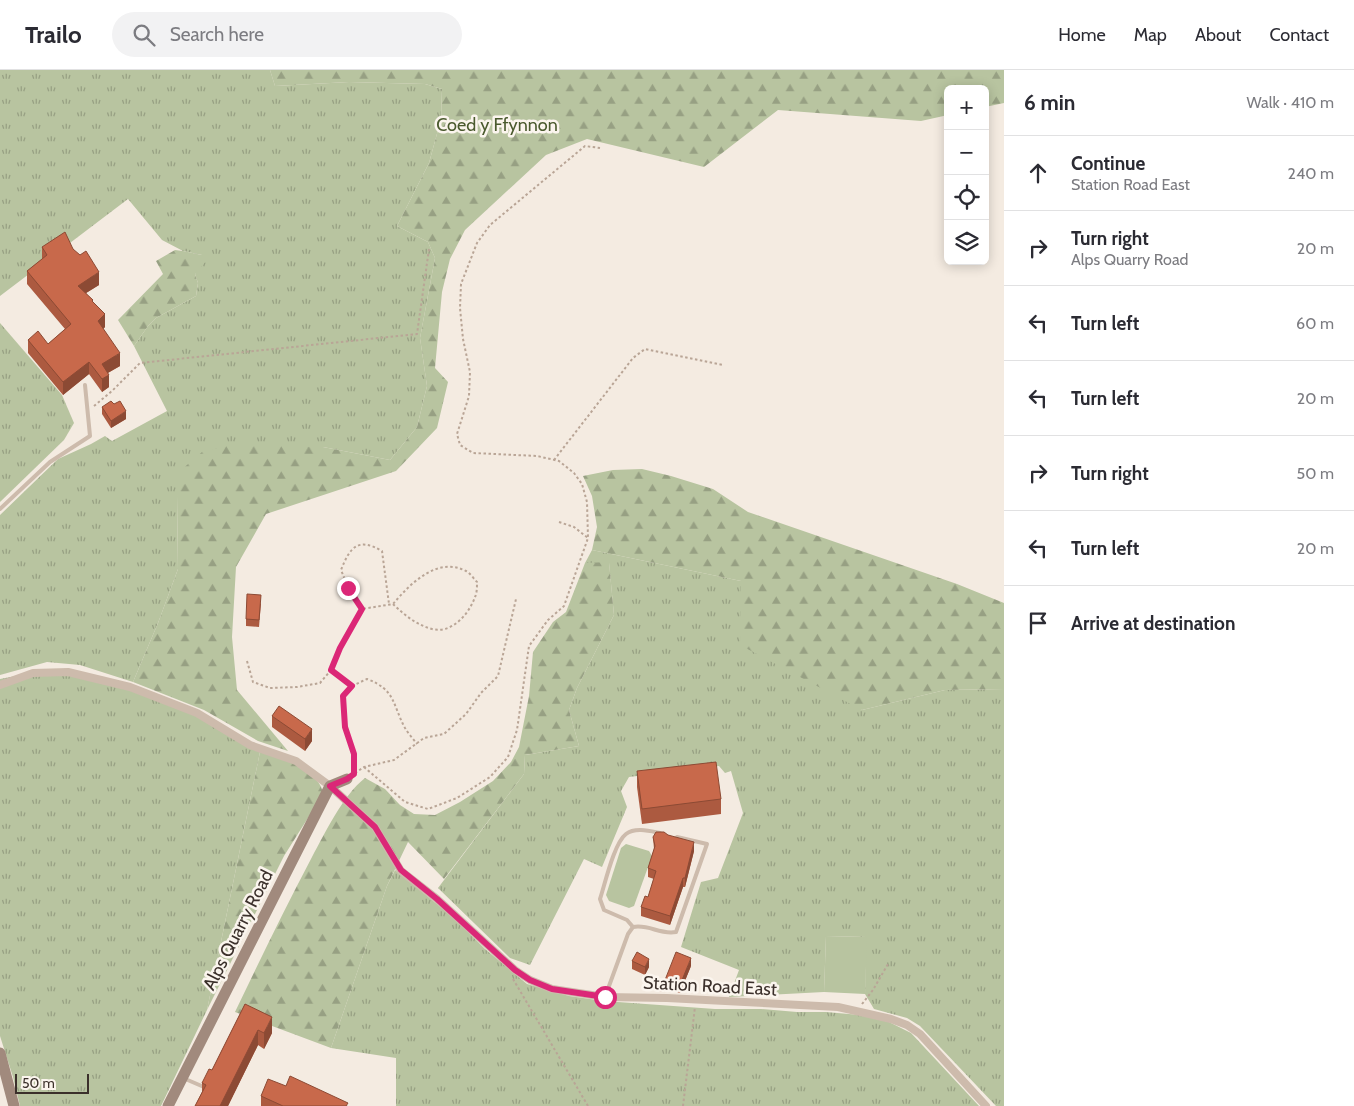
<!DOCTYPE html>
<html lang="en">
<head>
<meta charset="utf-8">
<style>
	body { margin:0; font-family:Cabin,sans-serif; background:#f2f2f3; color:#2b2b33 }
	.controls { position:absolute; right:15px; top:15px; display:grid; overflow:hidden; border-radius:8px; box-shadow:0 2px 12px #0003 }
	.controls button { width:45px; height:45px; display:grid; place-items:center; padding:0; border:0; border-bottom:1px solid #e1e1e2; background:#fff; color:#2b2b33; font:25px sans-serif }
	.scale { position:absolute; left:15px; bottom:12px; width:74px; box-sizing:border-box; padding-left:5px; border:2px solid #3b302b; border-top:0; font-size:14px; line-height:18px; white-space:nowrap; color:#3b302b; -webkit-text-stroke:4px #fbf5ee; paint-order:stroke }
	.stop { position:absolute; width:15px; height:15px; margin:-11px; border:4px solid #db2777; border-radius:50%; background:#fff }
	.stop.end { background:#db2777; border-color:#fff; box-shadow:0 1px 5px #0008 }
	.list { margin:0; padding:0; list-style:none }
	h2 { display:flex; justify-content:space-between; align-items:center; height:65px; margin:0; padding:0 20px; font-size:21px }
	h2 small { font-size:16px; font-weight:400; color:#7c7c81 }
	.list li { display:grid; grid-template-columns:32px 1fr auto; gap:15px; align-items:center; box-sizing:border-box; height:75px; padding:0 20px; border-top:1px solid #e1e1e2 }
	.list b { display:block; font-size:19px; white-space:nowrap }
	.list p { margin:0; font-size:16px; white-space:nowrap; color:#7c7c81 }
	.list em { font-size:16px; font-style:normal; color:#7c7c81 }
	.icon { flex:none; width:28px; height:28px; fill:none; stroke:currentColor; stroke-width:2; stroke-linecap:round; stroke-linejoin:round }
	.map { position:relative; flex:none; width:1004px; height:1036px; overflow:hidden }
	header { display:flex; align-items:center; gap:30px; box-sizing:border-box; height:70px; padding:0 25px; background:#fff; border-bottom:1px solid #e1e1e2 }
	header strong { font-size:24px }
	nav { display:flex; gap:28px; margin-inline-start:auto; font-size:18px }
	.search { width:350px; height:45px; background:#f2f2f3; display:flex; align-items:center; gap:12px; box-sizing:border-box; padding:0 18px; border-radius:28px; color:#7c7c81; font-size:19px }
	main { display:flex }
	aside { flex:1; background:#fff }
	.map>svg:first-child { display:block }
</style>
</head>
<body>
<header>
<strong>Trailo</strong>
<div class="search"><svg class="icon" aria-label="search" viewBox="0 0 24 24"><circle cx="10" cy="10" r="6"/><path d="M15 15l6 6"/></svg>Search here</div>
<nav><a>Home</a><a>Map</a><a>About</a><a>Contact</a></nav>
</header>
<main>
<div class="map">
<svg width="1004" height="1036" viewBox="0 0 1004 1036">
	<defs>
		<pattern id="grass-tufts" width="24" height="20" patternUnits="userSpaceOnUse" patternTransform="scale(1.25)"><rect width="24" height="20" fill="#b8c4a0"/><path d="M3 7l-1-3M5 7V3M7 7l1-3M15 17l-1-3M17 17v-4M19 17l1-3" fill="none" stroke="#97a083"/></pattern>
		<pattern id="forest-firs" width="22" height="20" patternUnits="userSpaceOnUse" patternTransform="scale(1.25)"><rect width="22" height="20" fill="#b8c4a0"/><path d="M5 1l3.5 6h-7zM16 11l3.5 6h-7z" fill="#97a083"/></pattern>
	</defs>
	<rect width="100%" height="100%" fill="#f4ebe1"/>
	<!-- grass -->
	<g fill="url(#grass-tufts)">
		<polygon points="0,0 270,0 275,16 349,12 425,14 442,19 441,49 429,93 397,156 428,172 435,188 420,268 427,316 417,357 390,390 323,377 177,426 178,499 158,553 133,612 80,595 47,592 0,605 0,445 58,389 91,374 105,366 112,371 167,341 134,276 148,256 156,248 196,226 198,213 195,204 202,185 183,181 162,170 128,129 0,226"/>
		<polygon points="0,253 62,325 74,353 64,370 0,432"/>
		<polygon points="592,480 741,511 862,640 945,620 1004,619 1004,1036 996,1036 920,956 907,948 874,939 865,924 866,867 826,866 824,922 729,927 739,900 681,877 701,812 718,808 743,743 731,701 725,703 719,696 629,707 621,721 627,737 602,797 584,789 530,895 510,888 438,818 524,704 525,685 579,676 569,640 577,618 614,545 609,493 585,493"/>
		<polygon points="47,600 142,620 261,677 207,940 161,1036 20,1036 13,1007 0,966 0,609"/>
		<polygon points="395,800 454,848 485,879 527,914 569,926 604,931 715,939 761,939 797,942 826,942 860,945 889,952 911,963 979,1036 396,1036 396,988 331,978 387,816"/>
	</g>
	<!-- forest -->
	<g fill="url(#forest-firs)">
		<polygon points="270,0 1004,0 1004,33 985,37 985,19 948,19 948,45 921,51 778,40 704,97 587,69 546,85 465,160 450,189 442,222 435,298 448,312 437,358 396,401 266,444 236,497 232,567 237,620 288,681 258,671 204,640 133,612 158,553 178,499 177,426 180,401 202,382 230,375 323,377 390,390 417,357 427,316 420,268 435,188 428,172 397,156 429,93 441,49 442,19 425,14 349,12 275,16"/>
		<polygon points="175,180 183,181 202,185 206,191 195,204 198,213 196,226 156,248 148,256 134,276 118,250 163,204 156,191"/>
		<polygon points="642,399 671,406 713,419 748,442 957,514 1004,533 1004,619 945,620 862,640 740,575 741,511 592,480 597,457 592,426 583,406 613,400"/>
		<path d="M 609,492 L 614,545 L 577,618 L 569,640 L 579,676 L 525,685 L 524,704 L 444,809 L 408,772 L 387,816 L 331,978 L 235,942 C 260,890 285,838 312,787 C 325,763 343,725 365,708 L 385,719 L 400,735 L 414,744 L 435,745 L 460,732 L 493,711 L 511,692 L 519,677 L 529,626 L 533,582 L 553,552 L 566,542 L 585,493 Z"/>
		<path d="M 261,677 C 279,685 321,701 323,724 L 284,786 L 207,940 Z"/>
	</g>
	<!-- pitch -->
	<g fill="#b8c4a0">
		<polygon points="626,774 649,781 652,786 634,836 629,838 609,831 606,825 621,778"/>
		<polygon points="826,866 867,867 865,924 824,922"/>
	</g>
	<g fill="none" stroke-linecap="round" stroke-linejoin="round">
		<!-- path -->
		<g stroke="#b9a596" stroke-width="2" stroke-dasharray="2.5 2.5" stroke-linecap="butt">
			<polyline points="94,336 112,321 140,293 417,264 429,179"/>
			<polyline points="554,390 633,288 645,279 723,295"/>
			<polyline points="559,452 574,457 588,468"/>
			<path d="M 362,539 L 348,517 L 341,500 C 350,477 358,467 382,481 L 389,534"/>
			<polyline points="247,591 253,612 270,618 297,617 320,613 331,600 352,616"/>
			<path d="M 331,600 L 340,578 L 362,539 L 393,534 C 404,545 417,555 432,559 C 452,564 469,544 475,527 C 477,523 477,517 477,512 C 474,509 470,503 466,501 C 437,486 410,514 393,534"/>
			<polyline points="364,697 405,732 428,739 457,728 490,707 508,687 517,660 529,576 548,550 564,536 588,468 587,432 582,414 574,403 559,391 537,386 473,383 460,375 457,364 469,326 470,302 463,269 460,238 461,214 477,173 490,155 585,76 600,78"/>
			<path d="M 354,701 L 354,684 L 345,657 L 343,626 L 352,616 L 367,609 C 396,620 392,634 405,658 C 408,663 413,669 417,674"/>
			<polyline points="355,703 364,697 394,690 424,668 444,664 466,644 481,623 498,606 516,529"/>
			<polyline points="513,909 588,1036"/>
			<polyline points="862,934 873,920 888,894"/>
			<polyline points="683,1036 695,937"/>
		</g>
		<!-- lane -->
		<g stroke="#cdbbac" stroke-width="4">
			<polyline points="0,439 50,392 90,366 85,315"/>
			<path d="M 633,857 L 627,850 L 604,840 L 600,829 C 605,814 614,773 626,764 C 635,757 650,761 660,763"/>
			<path d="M 605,927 L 628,864 L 633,857 C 650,854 659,865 676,862 L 707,774 L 677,767"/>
			<polyline points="183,1008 204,1017"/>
		</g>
		<!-- street -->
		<polyline stroke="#cdbbac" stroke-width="8" points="0,615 33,603 68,602 130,617 197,643 250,675 296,691 330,716 375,757 401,801 437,829 515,900 530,910 552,919 605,927 667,928 838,937 891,949 907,955 920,964 986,1036"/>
		<!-- secondary -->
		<g stroke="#a18a7d" stroke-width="11">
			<polyline points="0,983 14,1036"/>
			<polyline points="168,1036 330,716 347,709"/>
		</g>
	</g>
	<!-- wall -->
	<g fill="#ac5a40">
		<polygon points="42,177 73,179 99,215 86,223 93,233 105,257 103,259 120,296 108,303 109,317 102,322 89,304 63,325 28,283 28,270 48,274 65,259 27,214 27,201 42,189"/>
		<polygon points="102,337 126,349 111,358 102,344"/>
		<polygon points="261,533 259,557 246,556 246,549"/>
		<polygon points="272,646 312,671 305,681 272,657"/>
		<polygon points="637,701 721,729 721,744 642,754 637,717"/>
		<polygon points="668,765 694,781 685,817 683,817 670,855 641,846 641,837 648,827 654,809 648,807 648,798 654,779 653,767"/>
		<polygon points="632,891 649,897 645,905 632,899"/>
		<polygon points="691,896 680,923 665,918 665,914 664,922 654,920 654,916"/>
		<polygon points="245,934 272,963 264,979 258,975 228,1036 195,1036 202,1022 202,1013 212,1000"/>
		<polygon points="286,1016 348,1036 261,1036 261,1026"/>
	</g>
	<!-- shaded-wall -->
	<g fill="#8c4a34">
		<polygon points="99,202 99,215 78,228 78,216"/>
		<polygon points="105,244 105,257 98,264 98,251"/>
		<polygon points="120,283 120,296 102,306 102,294"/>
		<polygon points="89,292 89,304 63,325 63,312"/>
		<polygon points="109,305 109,317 102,322 102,309"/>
		<polygon points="126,341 126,349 111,358 111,351"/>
		<polygon points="312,659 312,671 305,681 305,669"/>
		<polygon points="694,772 694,781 685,817 685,808"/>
		<polygon points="683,808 683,817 670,855 670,846"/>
		<polygon points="691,888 691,896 680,923 680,915"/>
		<polygon points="649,889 649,897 645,905 645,897"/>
		<polygon points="272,947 272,963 264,979 264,963"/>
		<polygon points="258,960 258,975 228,1036 220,1036"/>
	</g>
	<!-- building -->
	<g fill="#c8694b" stroke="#8c4a34">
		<polygon points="65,162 73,179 80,185 86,181 99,202 78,216 93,230 92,231 105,244 98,251 120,283 102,294 109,305 102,309 89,292 63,312 28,270 38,261 48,274 71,254 27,201 47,185 42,177"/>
		<polygon points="111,331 114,334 120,331 126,341 111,351 102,337"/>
		<polygon points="247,524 261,525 259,550 246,549"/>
		<polygon points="279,636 312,659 305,669 272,646"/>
		<polygon points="716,692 721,729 642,739 637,701"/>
		<polygon points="656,762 664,762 668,765 694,772 685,808 683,808 670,846 641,837 645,826 648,827 656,801 648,798 655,776 653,767"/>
		<polygon points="637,882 649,889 645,897 632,891"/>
		<polygon points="676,882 691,888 680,915 665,910"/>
		<polygon points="656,909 665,910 664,918 654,916"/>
		<polygon points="245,934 272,947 264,963 258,960 220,1036 195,1036 206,1015 202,1013 209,999 212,1000"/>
		<polygon points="290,1006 348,1033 346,1036 283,1036 261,1026 268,1009 286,1016"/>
	</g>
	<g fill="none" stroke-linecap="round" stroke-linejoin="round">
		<!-- route -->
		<polyline stroke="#db2777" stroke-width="6" points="348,518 362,539 340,578 331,600 352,616 343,626 345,657 354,684 354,704 347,709 330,716 375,757 401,800 437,829 515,900 530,910 552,919 605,927"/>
	</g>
	<g text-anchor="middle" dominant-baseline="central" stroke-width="5" stroke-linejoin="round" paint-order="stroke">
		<!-- park labels -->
		<g font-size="18" fill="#4a5a2e" stroke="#fbf5ee">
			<text x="497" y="55">Coed y Ffynnon</text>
		</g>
		<!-- street labels -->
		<g font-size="18" fill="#3b302b" stroke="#fbf5ee">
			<text transform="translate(238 860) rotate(-63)">Alps Quarry Road</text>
			<text transform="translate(710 916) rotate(3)">Station Road East</text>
		</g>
	</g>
</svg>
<div class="controls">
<button>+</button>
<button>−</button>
<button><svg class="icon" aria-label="locate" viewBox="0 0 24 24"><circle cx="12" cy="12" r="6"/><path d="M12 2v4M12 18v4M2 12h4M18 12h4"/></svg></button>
<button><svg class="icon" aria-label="layers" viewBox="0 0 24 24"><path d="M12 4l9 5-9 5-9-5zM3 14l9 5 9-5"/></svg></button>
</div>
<div class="scale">50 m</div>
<div class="stop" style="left:605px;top:927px"></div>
<div class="stop end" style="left:348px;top:518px"></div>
</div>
<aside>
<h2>6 min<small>Walk · 410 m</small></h2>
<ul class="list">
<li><svg class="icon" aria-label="ahead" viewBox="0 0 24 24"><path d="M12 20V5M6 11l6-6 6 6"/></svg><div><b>Continue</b><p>Station Road East</p></div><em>240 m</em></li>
<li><svg class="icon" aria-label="right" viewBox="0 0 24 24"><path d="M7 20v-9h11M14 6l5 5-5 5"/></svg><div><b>Turn right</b><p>Alps Quarry Road</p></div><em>20 m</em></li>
<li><svg class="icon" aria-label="left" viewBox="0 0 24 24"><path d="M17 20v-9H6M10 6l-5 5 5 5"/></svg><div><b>Turn left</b></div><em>60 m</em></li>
<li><svg class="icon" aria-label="left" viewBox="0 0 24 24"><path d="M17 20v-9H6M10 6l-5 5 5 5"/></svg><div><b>Turn left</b></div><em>20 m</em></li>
<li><svg class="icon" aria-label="right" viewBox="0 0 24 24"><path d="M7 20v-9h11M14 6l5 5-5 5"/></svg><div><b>Turn right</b></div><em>50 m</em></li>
<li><svg class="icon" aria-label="left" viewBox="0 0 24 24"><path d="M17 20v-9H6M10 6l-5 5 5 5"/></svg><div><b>Turn left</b></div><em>20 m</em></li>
<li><svg class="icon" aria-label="arrive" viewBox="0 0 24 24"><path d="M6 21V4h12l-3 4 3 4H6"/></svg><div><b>Arrive at destination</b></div></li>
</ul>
</aside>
</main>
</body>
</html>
